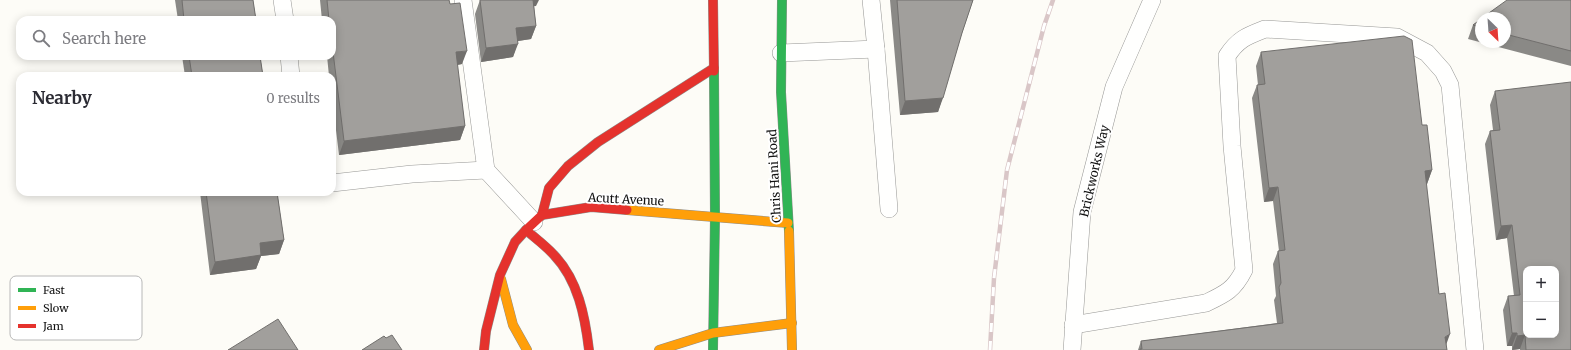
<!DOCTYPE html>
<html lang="en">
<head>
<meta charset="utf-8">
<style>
	body { margin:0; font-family:Merriweather,serif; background:#f2f2f3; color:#2b2b33 }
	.controls { position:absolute; right:12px; bottom:12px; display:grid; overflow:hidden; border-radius:8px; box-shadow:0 2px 10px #0003 }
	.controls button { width:36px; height:36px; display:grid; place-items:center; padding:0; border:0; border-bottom:1px solid #e1e1e2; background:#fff; color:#2b2b33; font:20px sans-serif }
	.compass { position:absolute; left:1475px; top:12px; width:36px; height:36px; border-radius:50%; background:#fff; box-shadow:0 2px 10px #0003; rotate:155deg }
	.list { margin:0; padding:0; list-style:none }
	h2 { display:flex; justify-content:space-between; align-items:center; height:52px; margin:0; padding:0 16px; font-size:17px }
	h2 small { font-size:13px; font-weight:400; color:#7c7c81 }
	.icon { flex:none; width:22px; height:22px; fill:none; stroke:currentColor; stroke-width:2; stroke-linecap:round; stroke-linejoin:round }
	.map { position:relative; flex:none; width:1571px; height:350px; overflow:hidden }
	.search { position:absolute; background:#fff; box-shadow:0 2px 10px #0003; left:16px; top:16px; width:320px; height:44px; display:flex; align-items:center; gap:10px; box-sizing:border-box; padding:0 14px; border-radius:12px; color:#7c7c81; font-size:15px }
	.panel { position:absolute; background:#fff; box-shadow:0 2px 10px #0003; left:16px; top:72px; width:320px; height:124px; border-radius:12px }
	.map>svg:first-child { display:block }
</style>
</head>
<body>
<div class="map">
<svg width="1571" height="350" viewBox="0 0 1571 350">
	<rect width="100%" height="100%" fill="#fdfcf7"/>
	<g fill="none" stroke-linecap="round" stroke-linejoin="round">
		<!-- lane casing -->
		<g stroke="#979795" stroke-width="18">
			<g id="lane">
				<polyline points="282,0 285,20"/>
				<polyline points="463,0 486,170 534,222"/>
				<polyline points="876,49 889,209"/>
				<polyline points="781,53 876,49 871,0"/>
				<polyline points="289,56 291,76"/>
				<polyline points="332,183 412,174 486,170"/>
				<path d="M 1073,325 L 1206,303 C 1225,294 1234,290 1244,270 L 1232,146 L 1227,56 C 1238,39 1247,36 1265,29 L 1397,37 L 1427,53 L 1443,71 L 1450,85 L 1475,350"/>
				<polyline points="1072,350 1082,212 1114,87 1152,0"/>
			</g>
		</g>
		<!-- fast casing -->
		<g stroke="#8e8d8b" stroke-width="10">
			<g id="fast">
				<polyline points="782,0 781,92 789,231"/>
				<polyline points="713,350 715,217 714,71"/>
			</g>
		</g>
		<!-- slow casing -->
		<g stroke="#8e8d8b" stroke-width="10">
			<g id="slow">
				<polyline points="627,210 788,223"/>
				<polyline points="789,231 792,350"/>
				<polyline points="501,279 513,325 527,350"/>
				<polyline points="659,350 713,333 792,323"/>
			</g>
		</g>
		<!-- jam casing -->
		<g stroke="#8e8d8b" stroke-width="10">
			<g id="jam">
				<polyline points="713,0 714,71"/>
				<polyline points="542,215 549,188 568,166 598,142 714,68"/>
				<path d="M 526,230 C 535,238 546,246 554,255 C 578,280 585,316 589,350"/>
				<polyline points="484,350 486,331 500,275 515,242 526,230 542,215 591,207 627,210"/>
			</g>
		</g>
		<!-- lane -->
		<use href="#lane" stroke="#fffffe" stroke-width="17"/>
		<!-- fast -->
		<use href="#fast" stroke="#30b455" stroke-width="9"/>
		<!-- slow -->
		<use href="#slow" stroke="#ff9f0a" stroke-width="9"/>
		<!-- jam -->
		<use href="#jam" stroke="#e5322d" stroke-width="9"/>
		<!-- rail casing -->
		<g stroke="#d9c6c7" stroke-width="4.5">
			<polyline id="rail" points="990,350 994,278 1007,170 1044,26 1053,0"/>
		</g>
		<!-- rail -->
		<use href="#rail" stroke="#fff" stroke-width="3" stroke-dasharray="9" stroke-linecap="butt"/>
	</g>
	<!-- wall -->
	<g fill="#8a8986">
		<polygon points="175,0 253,0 256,20 178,20"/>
		<polygon points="320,0 449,0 462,64 457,65 465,126 460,140 339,155 332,97 332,76 329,76 327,56 332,56 332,20 322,20"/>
		<polygon points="480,0 536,6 534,6 536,26 531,39 518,41 513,57 481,62 475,14"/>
		<polygon points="890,0 973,0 962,33 938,112 900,115"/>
		<polygon points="1571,0 1571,66 1468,39 1473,25 1481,19 1481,42 1505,42 1505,18"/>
		<polygon points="1261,52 1422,125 1432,170 1427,184 1426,184 1439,294 1447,350 1138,350 1141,341 1277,323 1274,300 1276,296 1273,264 1278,251 1279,251 1273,201 1264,202 1252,98 1257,85 1258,85 1256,66"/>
		<polygon points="182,56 260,56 263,76 185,76"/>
		<polygon points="1495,91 1571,350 1520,350 1520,349 1512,350 1512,346 1507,346 1503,310 1508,296 1514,296 1507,238 1496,240 1485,144 1490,131 1493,130 1490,105"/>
		<polygon points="200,192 277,192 284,240 279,254 261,256 256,269 210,275"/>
	</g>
	<!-- shaded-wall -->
	<g fill="#716f6d">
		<polygon points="530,0 539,0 536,6 528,7"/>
		<polygon points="536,26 531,39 511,42 516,28"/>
		<polygon points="518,44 513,57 481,62 486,48"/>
		<polygon points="467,51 462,64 451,66 456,52"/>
		<polygon points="943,98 938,112 900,115 905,101"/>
		<polygon points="465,126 460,140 339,155 344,141"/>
		<polygon points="1432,170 1427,184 1420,184 1425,171"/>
		<polygon points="1278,187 1273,201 1264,202 1269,188"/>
		<polygon points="1512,225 1507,238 1496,240 1501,226"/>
		<polygon points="284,240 279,254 261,256 256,269 210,275 215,262 260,243"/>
		<polygon points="1512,333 1517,333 1512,346 1507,346"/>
		<polygon points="1450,334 1445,348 1445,337"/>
		<polygon points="1525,335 1520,349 1512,350 1517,336"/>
	</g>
	<!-- building -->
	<g fill="#a19f9c" stroke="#716f6d" fill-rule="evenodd">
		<polygon points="182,0 253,0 256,20 184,20"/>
		<polygon points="327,0 449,0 450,4 460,3 467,51 456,52 465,126 344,141 332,44 332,20 329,20"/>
		<polygon points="480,0 533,0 536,26 516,28 518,44 486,48"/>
		<polygon points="897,0 973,0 962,33 943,98 905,101"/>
		<polygon points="1507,0 1571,0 1571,51 1505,34 1505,18 1482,18"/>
		<polygon points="1481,19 1481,27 1473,25"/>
		<polygon points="1404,36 1412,40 1422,125 1427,125 1432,170 1425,171 1439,294 1445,293 1450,334 1445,337 1447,350 1140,350 1140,349 1142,349 1141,341 1283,323 1279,287 1281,283 1278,251 1285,250 1278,187 1269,188 1257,85 1265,84 1261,52"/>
		<polygon points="189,56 260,56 263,76 192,76"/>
		<path d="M 1571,82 L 1571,350 L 1526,350 L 1525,335 L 1517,336 L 1517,333 L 1512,333 L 1508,296 L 1520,295 L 1512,225 L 1501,226 L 1490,131 L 1500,130 L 1495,91 ZM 1526,269 L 1556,269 L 1556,335 L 1526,335 Z"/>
		<polygon points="206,192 277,192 284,240 260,243 261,255 215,262"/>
		<polygon points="278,319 298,350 228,350"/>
		<polygon points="392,335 402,350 362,350 384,336 386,338"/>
	</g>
	<g text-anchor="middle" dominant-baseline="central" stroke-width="4" stroke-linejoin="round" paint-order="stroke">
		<!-- street labels -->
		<g font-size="12" fill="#111" stroke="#fff">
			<text transform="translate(1094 171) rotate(-77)">Brickworks Way</text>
			<text transform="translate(774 176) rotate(-93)">Chris Hani Road</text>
			<text transform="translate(626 199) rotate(3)">Acutt Avenue</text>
		</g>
	</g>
	<!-- legend -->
	<rect x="10" y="276" width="132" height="64" rx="6" fill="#fff" stroke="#b8b8b8" stroke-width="1"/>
	<rect x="18" y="288" width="18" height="4" fill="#30b455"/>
	<rect x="18" y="306" width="18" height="4" fill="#ff9f0a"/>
	<rect x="18" y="324" width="18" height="4" fill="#e5322d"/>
	<g font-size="11" fill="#111">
		<text x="43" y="294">Fast</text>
		<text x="43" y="312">Slow</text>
		<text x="43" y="330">Jam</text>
	</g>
</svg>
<div class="controls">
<button>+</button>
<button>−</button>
</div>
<svg class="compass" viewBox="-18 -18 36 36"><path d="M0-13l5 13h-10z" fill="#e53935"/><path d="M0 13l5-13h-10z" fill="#7c7c81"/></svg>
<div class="search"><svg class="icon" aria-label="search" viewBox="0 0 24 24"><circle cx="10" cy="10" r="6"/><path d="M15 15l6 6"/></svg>Search here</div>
<section class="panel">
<h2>Nearby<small>0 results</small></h2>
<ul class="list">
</ul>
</section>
</div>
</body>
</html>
